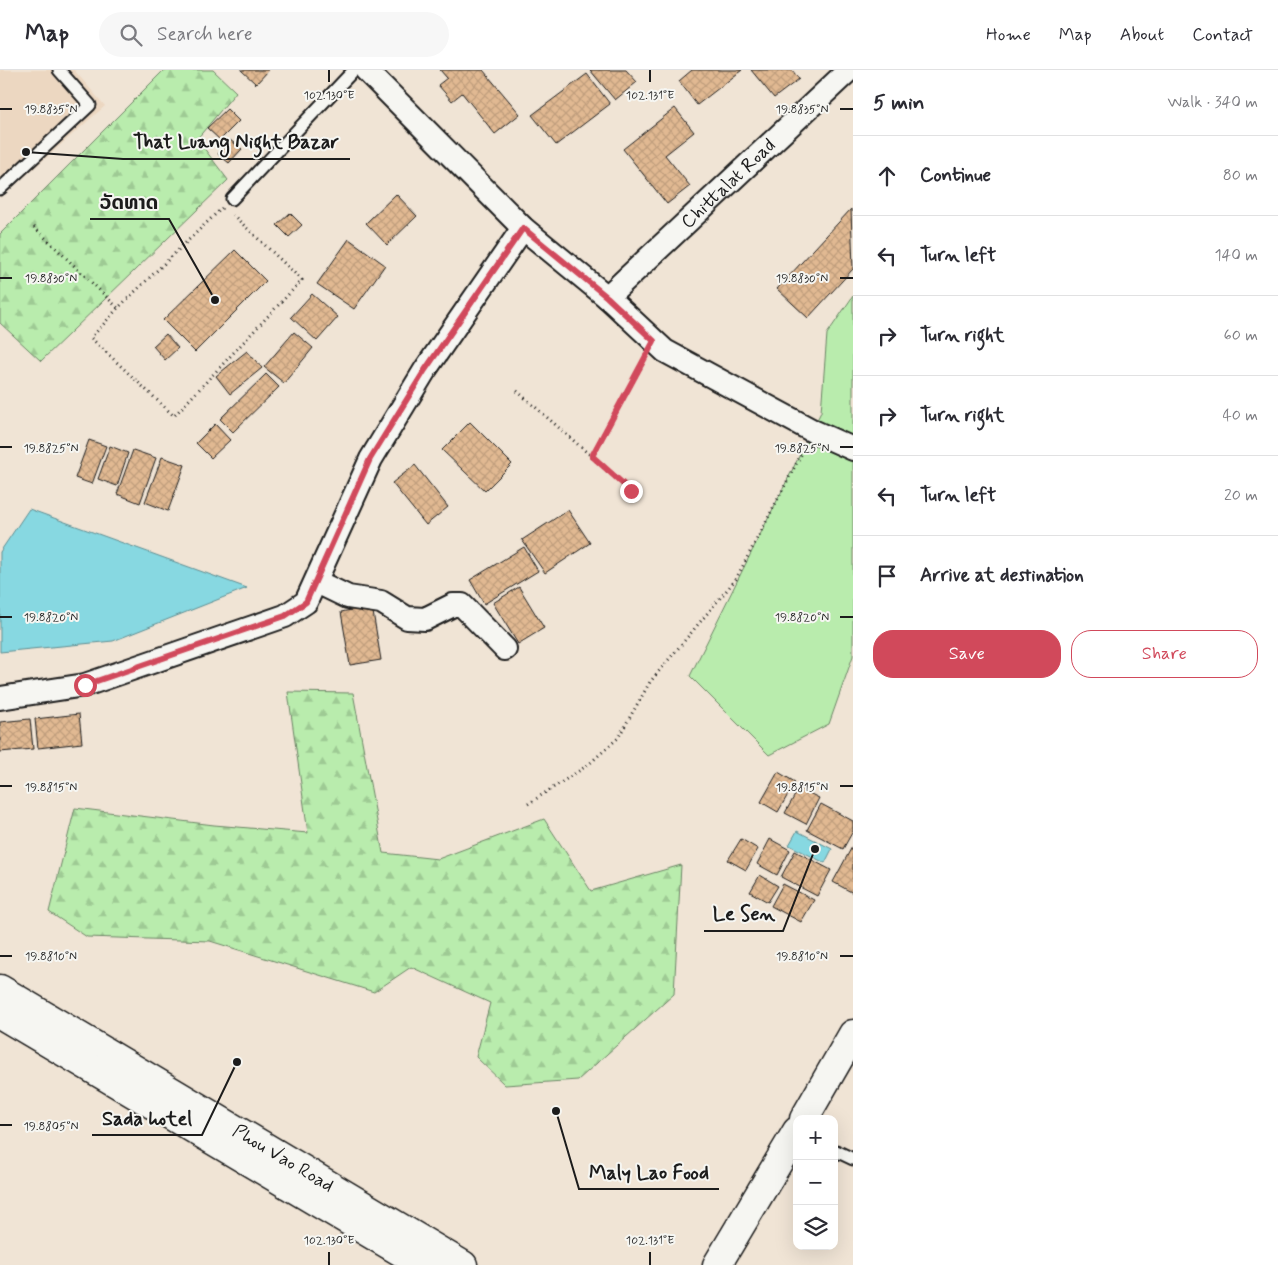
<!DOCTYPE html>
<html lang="en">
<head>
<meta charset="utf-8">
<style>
	body { margin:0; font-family:Mynerve,"Noto Sans Lao",sans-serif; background:#f7f7f7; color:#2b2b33 }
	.controls { position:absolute; right:15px; bottom:15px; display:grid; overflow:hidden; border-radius:10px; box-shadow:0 5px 20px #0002 }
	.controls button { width:45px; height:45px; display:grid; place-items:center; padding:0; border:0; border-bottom:1px solid #e1e1e2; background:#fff; color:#2b2b33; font:25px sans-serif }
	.stop { position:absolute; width:15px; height:15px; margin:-11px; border:4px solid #d1495b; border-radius:50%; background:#fff }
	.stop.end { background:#d1495b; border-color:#fff; box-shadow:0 1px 5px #0008 }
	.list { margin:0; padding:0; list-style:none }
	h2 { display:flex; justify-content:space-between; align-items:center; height:65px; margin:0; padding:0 20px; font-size:21px }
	h2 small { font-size:16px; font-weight:400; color:#7c7c81 }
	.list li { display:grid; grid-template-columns:32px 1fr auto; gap:15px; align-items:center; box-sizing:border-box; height:80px; padding:0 20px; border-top:1px solid #e1e1e2 }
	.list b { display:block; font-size:19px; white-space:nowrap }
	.list em { font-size:16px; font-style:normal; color:#7c7c81 }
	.actions { display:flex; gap:10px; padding:15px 20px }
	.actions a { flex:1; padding:11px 0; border:1px solid #d1495b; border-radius:20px; text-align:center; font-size:18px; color:#d1495b }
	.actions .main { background:#d1495b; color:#fff }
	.icon { flex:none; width:28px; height:28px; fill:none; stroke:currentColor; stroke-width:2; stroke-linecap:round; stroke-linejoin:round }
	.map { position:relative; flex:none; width:853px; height:1195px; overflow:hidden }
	header { display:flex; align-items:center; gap:30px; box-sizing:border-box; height:70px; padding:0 25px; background:#fff; border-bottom:1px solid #e1e1e2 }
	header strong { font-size:24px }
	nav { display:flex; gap:28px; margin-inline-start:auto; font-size:18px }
	.search { width:350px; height:45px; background:#f7f7f7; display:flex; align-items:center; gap:12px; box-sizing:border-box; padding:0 18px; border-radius:28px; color:#7c7c81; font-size:19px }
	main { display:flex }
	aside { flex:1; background:#fff }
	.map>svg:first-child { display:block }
</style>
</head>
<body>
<header>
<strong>Map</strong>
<div class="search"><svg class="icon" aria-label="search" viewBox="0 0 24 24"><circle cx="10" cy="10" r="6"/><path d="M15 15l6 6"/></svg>Search here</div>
<nav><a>Home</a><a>Map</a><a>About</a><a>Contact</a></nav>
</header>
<main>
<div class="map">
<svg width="853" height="1195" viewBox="0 0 853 1195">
	<defs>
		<pattern id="forest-firs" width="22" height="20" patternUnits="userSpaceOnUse" patternTransform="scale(1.25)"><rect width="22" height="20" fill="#b9ecad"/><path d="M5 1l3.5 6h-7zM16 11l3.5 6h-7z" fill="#9eca94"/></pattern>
		<pattern id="building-cross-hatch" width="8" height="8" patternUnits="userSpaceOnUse" patternTransform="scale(1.25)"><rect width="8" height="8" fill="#e1b992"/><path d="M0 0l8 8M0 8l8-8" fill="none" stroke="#c09e7d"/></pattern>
	</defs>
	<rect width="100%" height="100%" fill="#f0e4d5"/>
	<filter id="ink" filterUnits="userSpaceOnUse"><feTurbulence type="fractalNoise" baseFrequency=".02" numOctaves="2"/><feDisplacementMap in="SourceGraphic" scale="10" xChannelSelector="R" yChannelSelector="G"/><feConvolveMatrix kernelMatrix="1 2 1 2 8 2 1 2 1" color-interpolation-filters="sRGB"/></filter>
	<g filter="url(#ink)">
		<!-- built -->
		<polygon fill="#ecd7c1" points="0,0 74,0 105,36 0,128"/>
		<!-- grass -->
		<polygon fill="#b9ecad" stroke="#6a8464" points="853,226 853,586 829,654 769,685 690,606 821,342 827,264"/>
		<!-- forest -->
		<g fill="url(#forest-firs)" stroke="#6a8464">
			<polygon points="164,0 213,0 236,22 197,69 228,110 41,291 0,253 0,164"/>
			<polygon points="288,622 353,623 383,783 438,789 544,749 591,821 681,795 674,924 578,1010 505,1015 476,987 490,933 411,897 374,922 210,871 87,867 49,842 75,738 214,755 308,763"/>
		</g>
		<!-- water -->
		<g fill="#87d8e1" stroke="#5c8d92">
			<polygon points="29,439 247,518 113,571 0,582 0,482"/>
			<polygon points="797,761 832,779 825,793 789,775"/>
		</g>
		<!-- building -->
		<g fill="url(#building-cross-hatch)" stroke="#1c1c1c">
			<polygon points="241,0 269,0 256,14"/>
			<polygon points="440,0 483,0 520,44 495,64 462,23 452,31 438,15 447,8"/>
			<polygon points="590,0 626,0 637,12 615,30"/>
			<polygon points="692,0 742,0 697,35 679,11"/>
			<polygon points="751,0 792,0 799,9 774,28"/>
			<polygon points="587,4 610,34 556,75 532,45"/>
			<polygon points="675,38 694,62 665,85 690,116 667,134 623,79"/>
			<polygon points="227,39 239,51 220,70 207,58"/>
			<polygon points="230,70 242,79 229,93 218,84"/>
			<polygon points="396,124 417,146 387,175 366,153"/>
			<polygon points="851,139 853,199 808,248 777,219"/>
			<polygon points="290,143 302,155 289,167 277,155"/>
			<polygon points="349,169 385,195 354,239 317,214"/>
			<polygon points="235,180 266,211 195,282 163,250"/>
			<polygon points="312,224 338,247 317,271 291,247"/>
			<polygon points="294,262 313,278 284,313 264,297"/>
			<polygon points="166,264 178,278 165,290 153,276"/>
			<polygon points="247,281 262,298 230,324 216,306"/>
			<polygon points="266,304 279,317 233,362 220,349"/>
			<polygon points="470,352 512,394 485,421 442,380"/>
			<polygon points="215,354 230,370 211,388 196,373"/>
			<polygon points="89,370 106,376 92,414 75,408"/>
			<polygon points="110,376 128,383 117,416 98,409"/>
			<polygon points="133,380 156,388 140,433 117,424"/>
			<polygon points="162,387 185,395 168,441 145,432"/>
			<polygon points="415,395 448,437 426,455 392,413"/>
			<polygon points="568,440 590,473 545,503 522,470"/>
			<polygon points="524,477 538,501 484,534 470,510"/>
			<polygon points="519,517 544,558 518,574 493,533"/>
			<polygon points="372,536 381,590 350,595 341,542"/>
			<polygon points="79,644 82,673 38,678 35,649"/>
			<polygon points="30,649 33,679 0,682 0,652"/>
			<polygon points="778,702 795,712 778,742 761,732"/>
			<polygon points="799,718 819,728 806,754 785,743"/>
			<polygon points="821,734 853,751 853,761 843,779 807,760"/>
			<polygon points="741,769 758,779 746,800 728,790"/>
			<polygon points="770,769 790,780 777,805 757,794"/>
			<polygon points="853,775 853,823 833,812"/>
			<polygon points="795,781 831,800 817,826 781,807"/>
			<polygon points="760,805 778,816 768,832 750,822"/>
			<polygon points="783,814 814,830 801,852 771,836"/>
		</g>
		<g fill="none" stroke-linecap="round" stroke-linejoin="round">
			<!-- service casing -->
			<g stroke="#1c1c1c" stroke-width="15">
				<g id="service">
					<polyline points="0,119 90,35 59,0"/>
					<polyline points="232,129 354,0"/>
					<polyline points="834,1080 853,1089"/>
				</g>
			</g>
			<!-- minor casing -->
			<g stroke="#1c1c1c" stroke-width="26">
				<g id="minor">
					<polyline points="366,0 523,158 607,227 665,281 813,361 853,379"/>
					<path id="s1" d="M 607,227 L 849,0"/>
					<polyline points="317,512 348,527 381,532 407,548 425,549 453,535 462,535 505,579"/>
					<polyline points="0,628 85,615 285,546 306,532 371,389 425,300 523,158"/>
				</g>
			</g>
			<!-- tertiary casing -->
			<g stroke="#1c1c1c" stroke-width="31">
				<g id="tertiary">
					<path id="s2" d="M 0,919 L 463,1195"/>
					<polyline points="0,944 423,1195"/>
					<polyline points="804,1049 853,964"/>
					<polyline points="717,1195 797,1061"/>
				</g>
			</g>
			<!-- path -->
			<g stroke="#1c1c1c" stroke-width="3" stroke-dasharray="1 4" stroke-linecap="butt">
				<polyline points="222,138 118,238 91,268 174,346 302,210 233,145"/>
				<polyline points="34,157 118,238"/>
				<polyline points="517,321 631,421"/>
				<polyline points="592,386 644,290"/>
				<polyline points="528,734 588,695 618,668 650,612 736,509 804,379"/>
			</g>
			<!-- service -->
			<use href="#service" stroke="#f6f6f2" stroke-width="11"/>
			<!-- minor -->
			<use href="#minor" stroke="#f6f6f2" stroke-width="22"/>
			<!-- tertiary -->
			<use href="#tertiary" stroke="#f6f6f2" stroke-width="28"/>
		</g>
	</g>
	<g fill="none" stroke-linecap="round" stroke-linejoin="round" filter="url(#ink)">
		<!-- route -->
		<polyline stroke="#d1495b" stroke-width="6" points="85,615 285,546 306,532 370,389 425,300 523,158 607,227 654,271 592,386 631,421"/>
	</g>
	<!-- ticks -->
	<path fill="none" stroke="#1c1c1c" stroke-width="2" d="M 329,0 L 329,12M 650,0 L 650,12M 0,39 L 12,39M 840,39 L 853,39M 0,208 L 12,208M 840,208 L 853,208M 0,377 L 12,377M 840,377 L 853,377M 0,547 L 12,547M 840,547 L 853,547M 0,716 L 12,716M 840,716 L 853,716M 0,886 L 12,886M 840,886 L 853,886M 0,1055 L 12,1055M 329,1182 L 329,1195M 650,1182 L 650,1195"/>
	<g text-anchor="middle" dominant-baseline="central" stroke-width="4" stroke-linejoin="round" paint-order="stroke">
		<!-- street labels -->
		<g font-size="19" fill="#1c1c1c" stroke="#f6f6f2">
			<text stroke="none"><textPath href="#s1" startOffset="166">Chittalat Road</textPath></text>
			<text stroke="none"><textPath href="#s2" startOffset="330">Phou Vao Road</textPath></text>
		</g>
	</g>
	<g font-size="12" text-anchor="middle" fill="#1c1c1c" stroke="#f6f6f2" stroke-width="4" stroke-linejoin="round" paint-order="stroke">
		<text x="329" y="29">102.130°E</text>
		<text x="650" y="29">102.131°E</text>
		<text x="51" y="43">19.8835°N</text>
		<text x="802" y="43">19.8835°N</text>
		<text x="51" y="212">19.8830°N</text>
		<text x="802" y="212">19.8830°N</text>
		<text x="51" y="382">19.8825°N</text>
		<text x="802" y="382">19.8825°N</text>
		<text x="51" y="551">19.8820°N</text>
		<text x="802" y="551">19.8820°N</text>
		<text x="51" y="721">19.8815°N</text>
		<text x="802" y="721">19.8815°N</text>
		<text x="51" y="890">19.8810°N</text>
		<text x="802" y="890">19.8810°N</text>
		<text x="51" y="1060">19.8805°N</text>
		<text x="329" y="1174">102.130°E</text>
		<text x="650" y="1174">102.131°E</text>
	</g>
	<!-- callouts -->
	<path fill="none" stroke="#1c1c1c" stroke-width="2" d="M26 82L123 89H350M215 230L169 149H90M815 779L783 861H704M237 992L202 1065H92M556 1041L579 1119H719"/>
	<g fill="#1c1c1c" stroke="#f6f6f2" stroke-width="2">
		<circle cx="26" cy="82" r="5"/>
		<circle cx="215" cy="230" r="5"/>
		<circle cx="815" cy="779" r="5"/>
		<circle cx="237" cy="992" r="5"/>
		<circle cx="556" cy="1041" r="5"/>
	</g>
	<g font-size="20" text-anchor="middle" font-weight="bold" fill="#1c1c1c" stroke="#f6f6f2" stroke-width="4" stroke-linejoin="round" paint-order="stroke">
		<text x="236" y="78">That Luang Night Bazar</text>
		<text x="129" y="139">ວັດທາດ</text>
		<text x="744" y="850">Le Sen</text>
		<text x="147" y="1055">Sada hotel</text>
		<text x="649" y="1109">Maly Lao Food</text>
	</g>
</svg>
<div class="controls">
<button>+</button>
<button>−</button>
<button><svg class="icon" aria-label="layers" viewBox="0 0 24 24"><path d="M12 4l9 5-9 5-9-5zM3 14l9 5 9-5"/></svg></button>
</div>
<div class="stop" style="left:85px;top:615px"></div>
<div class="stop end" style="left:631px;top:421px"></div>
</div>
<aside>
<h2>5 min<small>Walk · 340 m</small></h2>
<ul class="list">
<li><svg class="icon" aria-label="ahead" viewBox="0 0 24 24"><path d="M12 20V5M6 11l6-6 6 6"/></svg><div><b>Continue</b></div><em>80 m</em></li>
<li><svg class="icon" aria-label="left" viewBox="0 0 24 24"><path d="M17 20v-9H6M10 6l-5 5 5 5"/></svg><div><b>Turn left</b></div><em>140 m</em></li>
<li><svg class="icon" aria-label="right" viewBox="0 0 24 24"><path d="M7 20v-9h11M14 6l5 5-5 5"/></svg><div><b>Turn right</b></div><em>60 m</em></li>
<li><svg class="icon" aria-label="right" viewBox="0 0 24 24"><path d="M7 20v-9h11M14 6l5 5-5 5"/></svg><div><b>Turn right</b></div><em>40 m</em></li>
<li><svg class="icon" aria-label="left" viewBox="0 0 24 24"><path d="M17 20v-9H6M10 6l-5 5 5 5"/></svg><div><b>Turn left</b></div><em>20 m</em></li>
<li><svg class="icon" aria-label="arrive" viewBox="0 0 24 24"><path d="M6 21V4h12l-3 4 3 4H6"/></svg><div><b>Arrive at destination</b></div></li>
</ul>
<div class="actions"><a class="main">Save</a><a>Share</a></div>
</aside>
</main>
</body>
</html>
